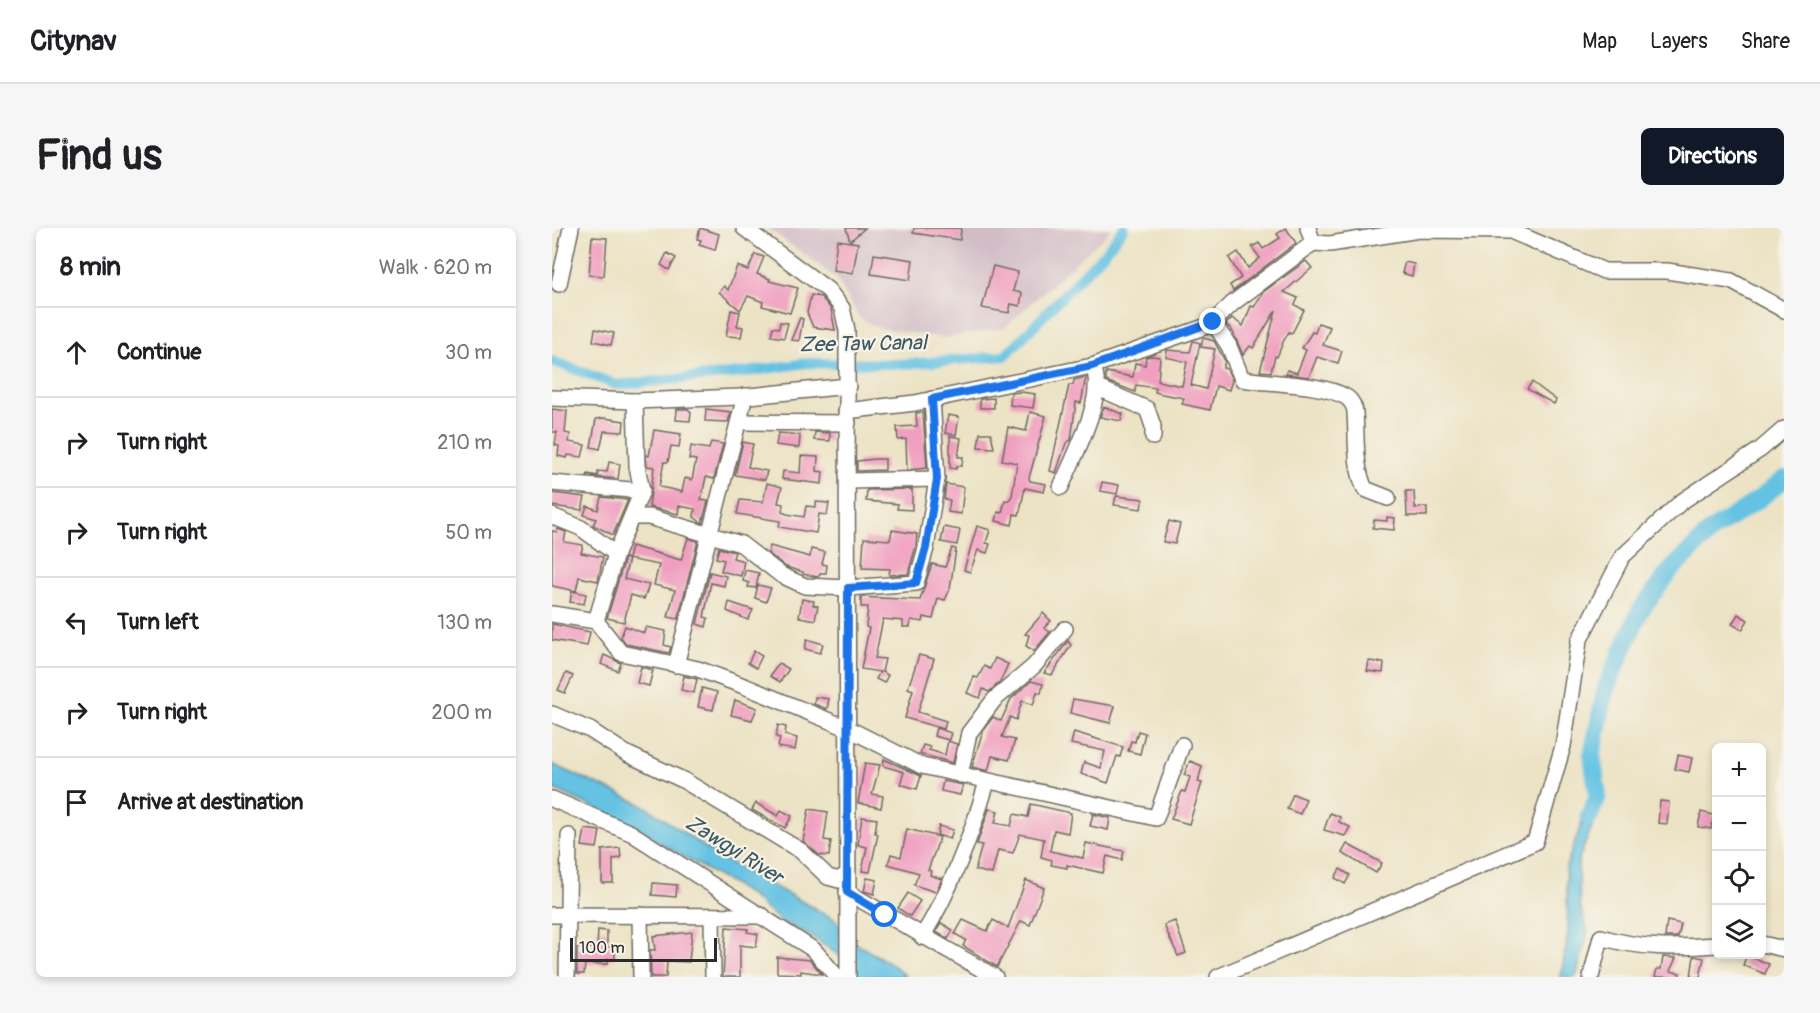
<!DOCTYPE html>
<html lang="en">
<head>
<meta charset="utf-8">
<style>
	body { margin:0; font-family:Pangolin,sans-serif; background:#f6f6f6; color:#202124 }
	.controls { position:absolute; right:18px; bottom:18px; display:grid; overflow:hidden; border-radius:9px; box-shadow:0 3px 9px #0003 }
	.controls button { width:54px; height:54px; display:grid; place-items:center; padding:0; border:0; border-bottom:2px solid #e0e0e0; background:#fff; color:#202124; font:30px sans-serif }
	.scale { position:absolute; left:18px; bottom:15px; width:147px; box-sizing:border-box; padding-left:6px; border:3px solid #2b2b2b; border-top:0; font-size:16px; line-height:21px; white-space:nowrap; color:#2b2b2b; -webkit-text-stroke:4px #f7f3e8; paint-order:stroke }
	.stop { position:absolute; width:18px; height:18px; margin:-14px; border:4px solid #1a73e8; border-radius:50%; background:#fff }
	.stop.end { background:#1a73e8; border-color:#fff; box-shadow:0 2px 6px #0008 }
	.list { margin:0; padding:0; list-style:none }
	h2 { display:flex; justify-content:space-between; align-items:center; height:78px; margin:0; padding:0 24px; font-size:26px }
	h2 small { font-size:20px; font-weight:400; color:#757577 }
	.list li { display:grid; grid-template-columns:39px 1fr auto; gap:18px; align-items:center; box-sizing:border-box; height:90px; padding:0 24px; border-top:2px solid #e0e0e0 }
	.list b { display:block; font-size:22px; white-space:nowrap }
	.list em { font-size:20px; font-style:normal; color:#757577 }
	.icon { flex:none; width:33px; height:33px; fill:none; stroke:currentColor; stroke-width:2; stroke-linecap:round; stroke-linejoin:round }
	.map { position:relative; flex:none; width:1232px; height:749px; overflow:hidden; border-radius:9px }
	header { display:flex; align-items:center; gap:36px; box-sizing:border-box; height:84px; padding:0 30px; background:#fff; border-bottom:2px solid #e0e0e0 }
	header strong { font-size:28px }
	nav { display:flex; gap:33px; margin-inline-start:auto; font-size:21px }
	.intro { display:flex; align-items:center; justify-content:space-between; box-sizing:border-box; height:144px; padding:0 36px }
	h1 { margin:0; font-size:42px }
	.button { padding:15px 27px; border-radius:9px; background:#111827; color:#fff; font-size:21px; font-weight:700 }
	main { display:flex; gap:36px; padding:0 36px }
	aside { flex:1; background:#fff; border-radius:9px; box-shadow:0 3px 9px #0003 }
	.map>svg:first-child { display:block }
</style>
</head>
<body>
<header>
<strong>Citynav</strong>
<nav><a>Map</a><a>Layers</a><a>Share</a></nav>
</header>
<div class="intro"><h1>Find us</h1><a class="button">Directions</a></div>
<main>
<aside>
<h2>8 min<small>Walk · 620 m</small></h2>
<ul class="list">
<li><svg class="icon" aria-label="ahead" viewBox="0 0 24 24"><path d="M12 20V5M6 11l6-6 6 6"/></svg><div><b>Continue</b></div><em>30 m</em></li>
<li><svg class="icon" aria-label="right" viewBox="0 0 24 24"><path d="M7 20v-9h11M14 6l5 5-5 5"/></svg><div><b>Turn right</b></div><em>210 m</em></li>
<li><svg class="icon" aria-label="right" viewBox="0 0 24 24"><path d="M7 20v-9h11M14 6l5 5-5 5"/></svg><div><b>Turn right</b></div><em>50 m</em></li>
<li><svg class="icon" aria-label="left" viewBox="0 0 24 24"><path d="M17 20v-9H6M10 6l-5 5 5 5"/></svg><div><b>Turn left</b></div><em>130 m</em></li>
<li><svg class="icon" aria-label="right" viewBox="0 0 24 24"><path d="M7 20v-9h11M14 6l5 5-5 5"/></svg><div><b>Turn right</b></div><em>200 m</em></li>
<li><svg class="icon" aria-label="arrive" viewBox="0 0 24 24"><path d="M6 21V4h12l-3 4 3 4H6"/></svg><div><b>Arrive at destination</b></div></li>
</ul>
</aside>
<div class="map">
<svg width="1232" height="749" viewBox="0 0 1232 749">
	<rect width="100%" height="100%" fill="#f7f3e8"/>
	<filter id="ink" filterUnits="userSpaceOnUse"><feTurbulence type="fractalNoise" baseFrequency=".0167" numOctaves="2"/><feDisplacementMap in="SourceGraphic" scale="12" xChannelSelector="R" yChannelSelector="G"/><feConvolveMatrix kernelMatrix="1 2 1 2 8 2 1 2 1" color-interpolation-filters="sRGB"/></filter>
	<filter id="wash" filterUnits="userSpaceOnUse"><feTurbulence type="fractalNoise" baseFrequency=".008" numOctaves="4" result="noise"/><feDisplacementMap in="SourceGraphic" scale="24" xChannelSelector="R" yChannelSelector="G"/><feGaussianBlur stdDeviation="1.35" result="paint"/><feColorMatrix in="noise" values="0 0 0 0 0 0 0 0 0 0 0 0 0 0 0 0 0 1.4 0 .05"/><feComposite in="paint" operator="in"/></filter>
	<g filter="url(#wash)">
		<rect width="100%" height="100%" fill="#ece3c5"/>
		<!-- industrial -->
		<polygon fill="#d2bdc7" points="216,0 558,0 555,6 452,100 392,110 323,99 307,89 285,51"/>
		<!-- water -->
		<g fill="#65c2e3" stroke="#487687" stroke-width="1.5">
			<path d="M 0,536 L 93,578 L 166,628 L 284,692 C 297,722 335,726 354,749 L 307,749 L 292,731 L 259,708 L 231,695 L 195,665 L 69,592 L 0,560 Z"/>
			<polygon points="1040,567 1052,569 1026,633 1028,678 1036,704 1024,749 1009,749 1016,705 1014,638"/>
		</g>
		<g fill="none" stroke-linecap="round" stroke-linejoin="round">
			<!-- canal -->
			<polyline stroke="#65c2e3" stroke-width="10" points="0,133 65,157 188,145 254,135 354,136 453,128 554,23 572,0"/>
			<!-- river -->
			<polyline stroke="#65c2e3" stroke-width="18" points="1037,589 1046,568 1040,527 1054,460 1088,383 1118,343 1160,302 1206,272 1232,251"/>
		</g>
		<g id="blocks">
			<!-- building -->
			<g fill="#f09fc0">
				<polygon points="148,0 167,6 163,22 147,17 149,12 145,11"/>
				<polygon points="294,0 313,0 298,13"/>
				<polygon points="362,0 409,0 408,12 361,5"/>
				<polygon points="734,0 744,15 681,63 678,57 689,50 677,30 686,24 696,40 708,30 700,19 707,15 711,21 728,10 725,6"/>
				<polygon points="40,9 55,10 52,48 37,47"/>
				<polygon points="285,12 306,15 301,45 281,42"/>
				<polygon points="115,25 124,30 117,42 109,37"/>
				<polygon points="203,26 212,29 205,46 218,51 217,53 246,60 238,85 210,78 211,74 196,68 188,82 167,64 172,58 176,62 185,38 196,42"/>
				<polygon points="322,26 361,32 358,52 319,46"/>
				<polygon points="754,33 760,40 732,64 746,70 743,77 752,82 740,105 737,104 732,112 725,129 723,128 719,144 708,143 724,82 701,120 698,118 691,127 680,102 674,96 680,90 691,98 699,78 702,79 711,64"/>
				<polygon points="853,34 862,36 860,48 850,45"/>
				<polygon points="441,38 466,44 461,63 470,65 468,78 459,76 457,85 430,80"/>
				<polygon points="259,67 269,69 279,81 283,102 261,99 255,85"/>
				<polygon points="179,82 188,84 185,98 191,99 189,109 174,108"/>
				<polygon points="248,90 251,91 247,113 239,112"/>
				<polygon points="228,94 236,95 232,110 219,108 221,99 227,100"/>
				<polygon points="766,95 778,99 771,117 790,123 786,135 765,129 757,149 734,146 735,142 745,145 754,122 750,120 760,104 763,105"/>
				<polygon points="43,101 62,105 59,117 41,113"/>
				<polygon points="651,110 662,113 673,133 671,140 675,141 680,152 677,162 664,158 658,182 630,176 632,170 610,166 603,164 604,160 584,157 583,164 554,153 554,144 581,149 583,135 593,137 594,129 599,128 608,129 606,153 630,158 635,134 614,129 615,122 638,124 641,113 648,115 639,157 654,161 663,121 649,119"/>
				<polygon points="534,149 529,175 524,174 519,212 514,215 504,245 498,243 517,157 521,157 522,152"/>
				<polygon points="980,154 1004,172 1002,176 975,161"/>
				<polygon points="469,164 483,166 481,180 458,177 459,165"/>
				<polygon points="442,170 442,180 428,180 428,171"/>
				<polygon points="552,179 571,186 569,193 548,189"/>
				<polygon points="0,181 15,183 13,205 18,206 17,214 33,217 30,229 16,227 15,230 6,228 7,218 3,217 5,204 0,204"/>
				<polygon points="125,181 136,181 139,184 138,193 124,192"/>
				<polygon points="154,181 179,184 176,194 153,193"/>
				<polygon points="371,184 375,240 355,242 354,211 346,212 345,199 365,198 364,185"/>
				<polygon points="478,184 494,188 477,250 478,253 494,256 492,264 473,260 467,287 462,286 460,297 444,293 446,284 450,285 453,272 456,273 460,268 465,235 450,232 456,199 474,203"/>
				<polygon points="396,187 407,189 404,207 393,205"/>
				<polygon points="52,190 72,193 71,204 52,203 48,221 39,219 44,191"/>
				<polygon points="102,202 129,206 127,219 119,218 116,234 112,234 107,259 118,261 130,264 133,250 140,252 144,232 137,231 139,218 157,221 159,214 171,216 162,251 154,249 149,272 156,273 150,295 142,289 143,281 127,278 126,286 97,279 102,239 95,238 94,227 97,228"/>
				<polygon points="263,204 278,205 278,213 262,212"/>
				<polygon points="226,205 248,207 247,220 224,217"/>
				<polygon points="428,205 439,205 442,220 426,219"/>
				<polygon points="398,208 409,210 406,229 411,229 410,238 405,238 404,241 398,240"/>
				<polygon points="191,214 201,216 196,239 215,243 213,252 183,247"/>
				<polygon points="249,228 266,229 265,243 271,244 270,256 230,251 231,243 248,245"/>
				<polygon points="323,231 333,231 333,242 305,243 305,233"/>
				<polygon points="57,234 68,236 66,251 35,248 36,246 46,248 46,243 55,244"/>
				<polygon points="550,254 567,257 565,266 548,263"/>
				<polygon points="215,255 230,259 226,275 231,276 230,284 235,286 252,289 254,278 264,279 264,274 277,275 275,287 267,286 264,305 227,299 228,293 185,286 188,272 211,274"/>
				<polygon points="394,256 412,259 409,286 396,284 398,272 392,271"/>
				<polygon points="360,261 360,282 345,281 346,276 314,273 315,262"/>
				<polygon points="854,263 862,263 863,280 875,279 875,288 855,288"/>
				<polygon points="0,265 33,269 30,282 0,278"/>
				<polygon points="564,268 591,271 589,281 562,277"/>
				<polygon points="49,269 76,272 61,307 41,297 44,291 32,287 35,278 46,282"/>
				<polygon points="835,289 843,290 842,302 821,300 822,292 835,293"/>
				<polygon points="617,293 628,296 623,316 611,314"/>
				<polygon points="425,298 438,302 434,315 438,316 435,325 426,322 418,344 412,342"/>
				<polygon points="392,299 408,302 405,317 389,314"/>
				<polygon points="6,301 14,304 12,314 31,317 29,325 51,329 46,353 27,349 24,363 0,358 0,303 5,304"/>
				<polygon points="340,302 365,306 364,318 356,346 337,347 338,341 310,340 312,310 338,312"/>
				<polygon points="136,310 146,313 126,391 116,389 123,362 102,357 107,337 76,331 79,318 129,332"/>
				<polygon points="218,318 258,329 259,321 273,324 270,336 275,337 274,345 269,345 266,349 251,346 251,344 234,339 216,325"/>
				<polygon points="167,320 183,324 181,330 192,333 189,348 169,343 172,332 164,330"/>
				<polygon points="400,320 404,321 398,361 393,372 386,370 381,391 372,389 371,394 359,392 358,399 351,399 351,393 331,391 323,430 333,431 330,444 336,447 332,455 324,451 328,444 309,441 317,400 314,399 316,379 309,379 309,369 368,372 380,336 393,339"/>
				<polygon points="73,330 77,331 72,351 97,357 92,371 79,367 72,394 55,390"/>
				<polygon points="193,342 207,345 204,360 196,359 197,355 191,353"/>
				<polygon points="158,344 174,348 172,358 159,355 152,389 156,390 154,399 145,396"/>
				<polygon points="206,357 219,360 214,374 203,370"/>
				<polygon points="20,363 34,366 32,376 18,374"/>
				<polygon points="250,371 262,373 261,377 266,378 263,392 247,389"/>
				<polygon points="177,374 201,382 196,392 175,383"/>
				<polygon points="491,385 499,393 492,400 498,404 482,423 474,418 477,407 473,406"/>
				<polygon points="1186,386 1196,392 1190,402 1180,396"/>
				<polygon points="0,396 38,404 35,418 0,412"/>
				<polygon points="73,398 92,405 94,399 114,403 112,417 119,419 117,425 74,416 69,409"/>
				<polygon points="255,411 271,416 268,425 253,421"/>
				<polygon points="516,413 519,417 500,447 492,445"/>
				<polygon points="202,423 210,428 204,440 196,435"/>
				<polygon points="52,427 69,435 66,443 49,436"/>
				<polygon points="367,427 382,431 366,484 394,493 392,501 353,490 361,462 356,460"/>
				<polygon points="443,430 456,436 448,454 437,464 431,461 428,470 415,465 422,449 426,450 432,438 438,441"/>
				<polygon points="817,433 832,435 831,445 815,443"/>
				<polygon points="227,435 237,441 228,454 218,448"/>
				<polygon points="89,439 101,442 97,458 85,455"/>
				<polygon points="14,445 21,448 13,465 6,462"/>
				<polygon points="132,448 145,451 142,465 129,462"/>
				<polygon points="479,453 491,456 489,465 485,464 481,477 470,473 464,492 458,489 450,509 463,512 457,532 440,528 436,543 420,539 431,502 441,489 449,493 459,471"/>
				<polygon points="150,460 165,464 161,482 146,479"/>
				<polygon points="263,469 277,471 275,481 262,476"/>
				<polygon points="521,471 563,478 558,495 518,485"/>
				<polygon points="183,472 205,480 200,492 179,487"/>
				<polygon points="226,497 234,499 233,507 245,510 243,522 226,519 228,510 224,509"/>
				<polygon points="384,500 399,505 397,512 382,508"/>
				<polygon points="586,503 593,505 588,526 576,523 579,513 583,514"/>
				<polygon points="522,504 571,519 568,529 565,528 556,555 529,546 532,534 549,540 553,523 519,516"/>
				<polygon points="396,513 405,516 401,535 368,526 371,517 378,519 377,522 393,527"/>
				<polygon points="1126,527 1140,530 1137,544 1123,541"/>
				<polygon points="332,531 369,548 365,561 348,556 352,544 331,538"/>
				<polygon points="638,533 650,538 646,554 650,555 637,596 619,591 630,563 633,564 638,549 632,547"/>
				<polygon points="313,535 328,537 320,566 331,568 329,580 306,575"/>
				<polygon points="391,553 411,557 408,567 389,563"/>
				<polygon points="741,566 754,571 748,586 735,581"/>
				<polygon points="1108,573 1117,574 1115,596 1106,595"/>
				<polygon points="204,575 226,588 229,582 240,588 233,600 200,582"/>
				<polygon points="479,576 519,585 516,605 502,602 498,623 531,630 534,615 572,623 570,632 555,628 551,645 515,637 515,640 499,637 500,632 489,629 492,611 468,606 461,625 446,622 440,646 423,642 430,617 425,616 437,581 446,583 443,595 459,598 462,586 476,589"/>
				<polygon points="257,581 276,584 272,612 279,613 277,628 267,627 251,613"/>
				<polygon points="1149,584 1162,587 1159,601 1146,599"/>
				<polygon points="778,585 788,589 787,594 798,599 793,608 772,602"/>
				<polygon points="541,586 558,590 556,602 538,598"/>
				<polygon points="310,589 325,591 323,605 326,606 318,644 310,643 315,619 306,617"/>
				<polygon points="387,598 401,602 398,611 385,607"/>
				<polygon points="33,601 48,603 45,620 30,618"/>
				<polygon points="355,601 388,609 376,642 379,643 378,647 390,651 384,664 362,657 367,645 336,636 339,626 349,629"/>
				<polygon points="795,616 830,635 824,645 790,625"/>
				<polygon points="68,620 69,630 61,631 61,655 50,655 50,622"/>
				<polygon points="788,641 798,647 793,656 783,650"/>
				<polygon points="315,650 325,652 322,666 312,663"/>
				<polygon points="474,652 492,660 478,697 469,693 445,739 411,718 414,712 403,706 411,692 435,703 441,692 456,700"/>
				<polygon points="101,655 125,657 124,669 100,667"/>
				<polygon points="356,665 368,673 358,688 346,680"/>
				<polygon points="623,693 634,725 626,728 612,697"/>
				<polygon points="1115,693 1129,696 1126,709 1113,709"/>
				<polygon points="389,695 401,702 396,711 384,704"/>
				<polygon points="174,699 196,701 195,704 206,706 204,719 188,717 188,749 171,749"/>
				<polygon points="46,702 55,703 55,719 63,719 63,731 56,731 56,736 33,736 32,746 25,746 25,720 45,720"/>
				<polygon points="140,704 137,734 115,733 114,749 99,749 98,722 103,722 101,708"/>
				<polygon points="1195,727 1217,736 1213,746 1191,737"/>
				<polygon points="1142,728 1152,730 1148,749 1139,749"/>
				<polygon points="225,729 258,732 270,746 249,743 249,746 225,745"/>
				<polygon points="1111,729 1124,730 1118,743 1128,745 1127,749 1103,749 1105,741 1109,741"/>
			</g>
		</g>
	</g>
	<g filter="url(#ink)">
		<use href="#blocks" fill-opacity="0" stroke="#6f6b61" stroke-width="1.5"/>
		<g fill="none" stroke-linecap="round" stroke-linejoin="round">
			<!-- minor casing -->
			<g stroke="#6f6b61" stroke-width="18">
				<g id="minor">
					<polyline points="192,0 276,62 290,80 295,102 296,749"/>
					<polyline points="756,0 761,15"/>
					<polyline points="7,56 19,0"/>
					<path d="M 661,94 L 677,118 L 690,151 C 720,156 769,155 794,169 C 799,172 803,179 803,185 C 805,211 802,237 813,261 L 836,270"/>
					<polyline points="544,159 595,181 601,198 601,209"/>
					<polyline points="0,170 83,173 187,169 296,158"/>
					<polyline points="83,173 85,238 90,263 64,326 44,393 69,425 146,441 192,458 295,500 370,538 604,590 630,517"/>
					<polyline points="294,183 363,175 540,138 658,97 681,75 761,15 778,16 867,2 959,3 1052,43 1115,43 1179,53 1232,82"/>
					<polyline points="187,194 296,195"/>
					<polyline points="296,253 385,251"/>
					<polyline points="0,255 90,263"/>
					<path d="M 509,259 C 520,232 557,164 540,138"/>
					<polyline points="0,288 29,300 64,326"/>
					<polyline points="81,289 97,289 189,316 229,347 253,358 296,360 364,355 374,320 385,251 380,171"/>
					<polyline points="0,386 44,393"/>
					<polyline points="124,437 193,168"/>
					<polyline points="0,486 38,502 75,526 131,552 249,623 276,649 287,652 295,646"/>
					<polyline points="408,547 417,505 442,472 482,438 513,401"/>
					<polyline points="0,571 79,605 262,722 285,749"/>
					<polyline points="295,664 443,749"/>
					<polyline points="0,687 211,688"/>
					<polyline points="88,687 89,749"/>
					<polyline points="160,688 161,749"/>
					<path d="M 370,709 C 400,660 419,609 435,554"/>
					<polyline points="1210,716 1232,721"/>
					<polyline points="15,749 17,608"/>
					<polyline points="666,749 983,614 1011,518 1027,413 1070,329 1129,274 1209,221 1232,201"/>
					<path d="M 1039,749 L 1049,709 C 1088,721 1124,720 1164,717"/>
				</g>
			</g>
			<!-- minor -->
			<use href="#minor" stroke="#fff" stroke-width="15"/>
		</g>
	</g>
	<g fill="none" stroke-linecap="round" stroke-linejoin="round" filter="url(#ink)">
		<!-- route -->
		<polyline stroke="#1a73e8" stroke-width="8" points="333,687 295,664 296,360 364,355 374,320 385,251 380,171 540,138 661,94"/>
	</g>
	<g text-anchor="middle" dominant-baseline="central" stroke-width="4.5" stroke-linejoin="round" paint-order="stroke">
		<!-- water labels -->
		<g font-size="21" font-style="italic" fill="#3c5862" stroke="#f7f3e8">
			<text transform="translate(311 116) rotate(-1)">Zee Taw Canal</text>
			<text transform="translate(182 622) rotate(32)">Zawgyi River</text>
		</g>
	</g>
</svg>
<div class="controls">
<button>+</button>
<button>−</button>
<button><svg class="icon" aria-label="locate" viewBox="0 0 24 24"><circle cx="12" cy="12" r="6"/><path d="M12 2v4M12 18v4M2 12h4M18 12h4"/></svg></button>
<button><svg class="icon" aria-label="layers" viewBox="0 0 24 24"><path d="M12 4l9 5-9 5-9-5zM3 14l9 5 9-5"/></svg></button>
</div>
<div class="scale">100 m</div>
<div class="stop" style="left:333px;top:687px"></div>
<div class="stop end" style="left:661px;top:94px"></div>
</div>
</main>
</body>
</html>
